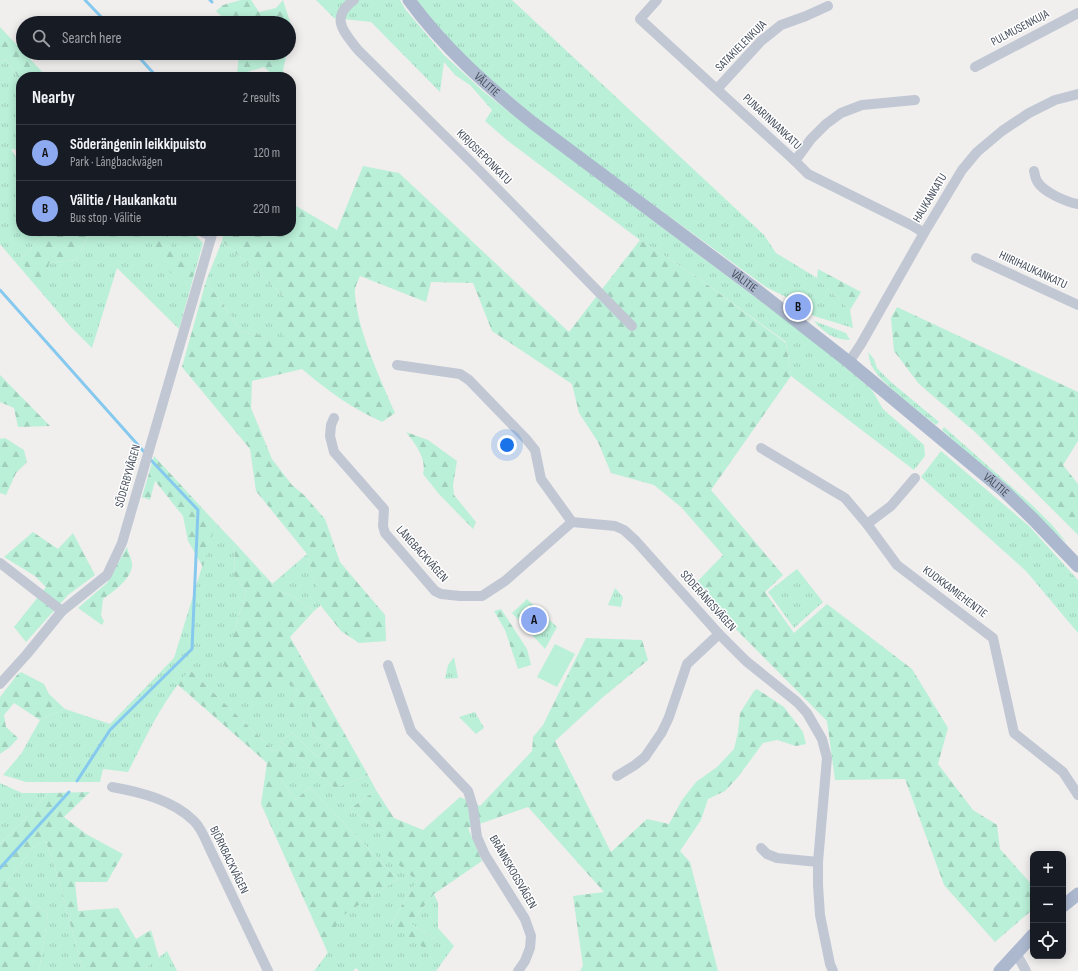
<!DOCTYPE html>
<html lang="en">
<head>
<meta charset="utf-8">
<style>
	body { margin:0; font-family:"Sofia Sans Condensed",sans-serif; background:#242831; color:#f1f3f6 }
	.controls { position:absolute; right:12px; bottom:12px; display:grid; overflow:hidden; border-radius:8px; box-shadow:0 2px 10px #0003 }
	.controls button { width:36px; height:36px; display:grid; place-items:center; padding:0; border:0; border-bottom:1px solid #363941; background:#171b24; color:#f1f3f6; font:20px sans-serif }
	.you { position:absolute; left:507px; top:445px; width:14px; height:14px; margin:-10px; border:3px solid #fff; border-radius:50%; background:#1a73e8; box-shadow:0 0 0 6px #1a73e833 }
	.badge { display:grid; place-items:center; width:26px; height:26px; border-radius:50%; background:#8da9ef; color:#111; font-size:13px; font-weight:700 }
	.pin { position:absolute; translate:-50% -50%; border:2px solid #fff; box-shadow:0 1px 4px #0006 }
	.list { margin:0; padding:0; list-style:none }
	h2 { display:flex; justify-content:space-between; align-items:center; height:52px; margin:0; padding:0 16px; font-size:17px }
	h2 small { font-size:13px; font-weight:400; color:#9ea1a6 }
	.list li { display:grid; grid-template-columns:26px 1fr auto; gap:12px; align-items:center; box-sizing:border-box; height:56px; padding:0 16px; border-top:1px solid #363941 }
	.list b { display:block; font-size:15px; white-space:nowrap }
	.list p { margin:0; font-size:13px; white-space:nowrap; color:#9ea1a6 }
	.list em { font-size:13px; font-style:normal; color:#9ea1a6 }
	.icon { flex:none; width:22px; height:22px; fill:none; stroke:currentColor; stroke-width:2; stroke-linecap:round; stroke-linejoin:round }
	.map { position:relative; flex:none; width:1078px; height:971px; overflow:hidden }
	.search { position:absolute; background:#171b24; box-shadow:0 2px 10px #0003; left:16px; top:16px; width:280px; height:44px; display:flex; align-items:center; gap:10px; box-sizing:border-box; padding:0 14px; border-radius:22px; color:#9ea1a6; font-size:15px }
	.panel { position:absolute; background:#171b24; box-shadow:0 2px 10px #0003; left:16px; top:72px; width:280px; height:164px; border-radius:16px }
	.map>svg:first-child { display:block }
</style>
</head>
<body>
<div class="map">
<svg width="1078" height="971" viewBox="0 0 1078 971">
	<defs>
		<pattern id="grass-tufts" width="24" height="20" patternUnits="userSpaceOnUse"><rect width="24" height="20" fill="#baf0d8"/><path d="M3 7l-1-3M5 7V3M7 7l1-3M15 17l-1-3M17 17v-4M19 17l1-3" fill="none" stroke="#a1cfbc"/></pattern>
		<pattern id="forest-firs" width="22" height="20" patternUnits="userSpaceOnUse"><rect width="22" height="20" fill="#baf0d8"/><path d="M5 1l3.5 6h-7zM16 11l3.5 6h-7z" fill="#a1cfbc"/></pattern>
	</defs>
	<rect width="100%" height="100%" fill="#f1eeee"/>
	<!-- grass -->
	<g fill="url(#grass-tufts)">
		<polygon points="316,0 400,0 405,9 444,55 484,92 532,130 819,345 872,390 883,409 924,445 925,456 914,470 791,376 786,342 697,277 640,240 508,141 485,121 492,110 470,85 455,75 444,62 440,92 371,22 334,18"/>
		<polygon points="417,0 512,0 764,235 776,253 817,278 850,310 853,328 814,316 792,300 766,287 555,133 467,61 425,11"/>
		<polygon points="6,59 21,81 21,150 11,149 21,166 21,231 46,231 20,260 49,263 76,260 88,237 108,235 111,231 191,231 203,243 179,329 117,268 92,348 70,326 0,244 0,61"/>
		<polygon points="222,241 283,295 289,342 242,332 206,281"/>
		<path d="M 814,321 L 846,333 L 850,340 C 832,339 825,333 814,321 Z"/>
		<path d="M 868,352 L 874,359 L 877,368 L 892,383 L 939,422 L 936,425 C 920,412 877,381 871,364 C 869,360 869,355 868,352 Z"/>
		<polygon points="944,427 1032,505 1052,525 1067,543 1049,528 942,430"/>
		<polygon points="941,451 1029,526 1078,580 1078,633 1026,571 921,477"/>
		<path d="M 216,523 L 235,543 L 234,575 L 246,592 L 235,627 L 282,677 L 297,690 L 282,723 L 307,703 L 315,737 L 330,745 L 317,757 L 293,733 L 280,741 L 335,788 L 368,775 L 376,790 L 350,809 L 374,827 L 385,832 L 384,851 L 418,882 L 410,891 L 391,924 L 436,940 L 410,923 L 434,894 L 438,903 L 438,928 L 454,946 L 436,971 L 359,971 L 356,968 L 353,971 L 314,971 L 327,954 L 338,918 L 398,879 L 309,787 L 296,800 L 281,779 L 282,747 L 275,752 L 190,670 C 163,699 146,737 128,772 L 103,769 L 100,782 L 26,782 L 3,775 L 21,754 L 40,720 L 65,709 L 110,724 L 174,658 L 213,531 Z"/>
		<polygon points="307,554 321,605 314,611 292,596 278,590 272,584"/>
		<polygon points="797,569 823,602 794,628 768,592"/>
		<polygon points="615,588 623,597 621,607 608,605"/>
		<polygon points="527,599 557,627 545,649 512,613"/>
		<polygon points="454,657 458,678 445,679 448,665"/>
		<polygon points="475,712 484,728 476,734 459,717"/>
		<polygon points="0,783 22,793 49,793 17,827 0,844"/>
		<polygon points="46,841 57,874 83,971 39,971 48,914 5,884 34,846"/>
		<polygon points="167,951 177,971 142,971"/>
	</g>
	<!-- forest -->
	<g fill="url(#forest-firs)">
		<polygon points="241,0 251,0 259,12 276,8 283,0 291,25 289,46 289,23 228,23 216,11 223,5"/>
		<polygon points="0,27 47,77 21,77 21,81 6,59 0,61"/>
		<polygon points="239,53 287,53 283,70 284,77 275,77 264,67 237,75"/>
		<path d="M 363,166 L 399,173 L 569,332 L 640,240 L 697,277 L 786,343 L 791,376 L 711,490 L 783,575 L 765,592 L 794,633 L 827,604 L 912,669 L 948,728 L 938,764 L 973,810 L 997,825 L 1000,849 L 1033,886 L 1033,909 L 995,942 L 944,885 L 905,779 L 835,780 L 827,721 L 693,586 L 723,555 L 681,507 L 654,485 L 611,473 L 598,442 L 579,413 L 572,384 L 492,331 L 473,283 L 431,282 L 426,302 L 360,276 C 358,281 354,288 355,294 C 358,332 380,378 395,413 L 382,422 C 350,407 328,391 302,369 L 252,381 L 251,408 L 272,459 L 292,485 L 304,495 L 325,519 L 340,562 L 385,615 L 386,641 L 359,643 L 341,631 L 321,606 L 307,554 L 256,491 L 250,449 L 182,367 L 206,281 L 242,332 L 288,341 L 268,317 L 283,295 L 222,241 L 224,231 L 291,231 L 291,203 L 337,230 Z"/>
		<polygon points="46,231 111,231 108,235 88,237 76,260 49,263 44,290 20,260"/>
		<path d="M 159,231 L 166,231 L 174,255 L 194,273 L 190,287 C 178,279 153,263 153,245 C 153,241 155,237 156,233 Z"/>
		<polygon points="818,269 861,292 850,310 817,278"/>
		<polygon points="897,307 1078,392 1078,441 1063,465 1078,484 1078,535 975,432 919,384 894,351 891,318"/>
		<polygon points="0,375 50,426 18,427 14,408 0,402"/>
		<path d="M 406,432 L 428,440 L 457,461 L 453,485 L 454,495 L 476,522 L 473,529 L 439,494 L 423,474 C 427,458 415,444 406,432 Z"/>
		<polygon points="5,438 24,450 27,462 16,473 6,495 0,493 0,439"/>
		<polygon points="154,456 216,523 203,567 188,541 183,516 155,481 150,500 142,497"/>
		<polygon points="33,532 58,549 73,533 95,575 68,595 26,642 14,627 46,587 35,576 4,557"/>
		<polygon points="235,543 278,590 292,596 314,611 290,637 368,775 335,788 280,741 293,733 317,757 330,745 315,737 307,704 281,724 297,690 282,678 258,703 228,681 224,663 246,592 234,575"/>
		<path d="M 127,547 C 128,552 131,558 132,563 C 134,577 113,592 103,599 L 101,616 L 104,621 L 102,625 L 78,608 L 107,583 Z"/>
		<polygon points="501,609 527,649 531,665 518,669 505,630 494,611"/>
		<polygon points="586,638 642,640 648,660 602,698 555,741 611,852 647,819 669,824 682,800 696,782 717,767 734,749 738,732 740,713 754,691 757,689 784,707 803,732 806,744 796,746 777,740 763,743 738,777 725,791 708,799 701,820 680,851 690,862 718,971 580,971 583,966 573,896 604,892 528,807 468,828 482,861 434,894 410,923 436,940 431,953 391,924 410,891 418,882 383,851 385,832 374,827 350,809 376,790 394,818 423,830 460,797 480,806 532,751 533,737 543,725"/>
		<polygon points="190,670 275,752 281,747 294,767 281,779 296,800 309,787 398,879 339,918 328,953 261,804 267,763 177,684"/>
		<polygon points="21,672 44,684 49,694 65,709 40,720 14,703 4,715 6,727 18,738 10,747 0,754 0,697 17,675"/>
		<polygon points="90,792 64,817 86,834 123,854 107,882 75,882 78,911 118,908 136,939 151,930 159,958 142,971 83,971 57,874 46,841 34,846 5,884 48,914 39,971 0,971 0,844 17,827 49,793"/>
	</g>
	<!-- garden -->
	<polygon fill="#baf0d8" points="555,644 575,654 557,687 537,677"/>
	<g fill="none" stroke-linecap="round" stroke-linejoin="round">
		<!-- stream -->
		<g stroke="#86c9ef" stroke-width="3">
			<polyline points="85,0 107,23"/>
			<polyline points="210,0 212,2"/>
			<polyline points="135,53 157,77"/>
			<polyline points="0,290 146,454"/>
			<polyline points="77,781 110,730 192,649 198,510 149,458"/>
			<polyline points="0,868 69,792"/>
		</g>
		<!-- minor -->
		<g stroke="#c1c8d4" stroke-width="10">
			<path d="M 354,0 C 329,18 344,32 358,50 L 472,163 L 632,326"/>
			<polyline points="657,0 640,19 795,161 808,174 913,226 924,233"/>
			<polyline points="975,67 1078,13"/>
			<polyline points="717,89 761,41 781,25 806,16 828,6"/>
			<polyline points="795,161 811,139 826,124 841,113 862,105 915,100"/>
			<path d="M 1034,171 C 1035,174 1035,178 1037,181 C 1043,192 1066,202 1078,204"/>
			<polyline points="200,231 211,236"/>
			<polyline points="976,258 1078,305"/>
			<polyline points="849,362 861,344 924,233 962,170 977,152 1002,131 1029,113 1055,100 1078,94"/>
			<polyline points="397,365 460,374 469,380 527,440 535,450 541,479 572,522 615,526 624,530 636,541 719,634 746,661 797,702 807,713 822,739 827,758 818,862 818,885 820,915 830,964 833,971"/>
			<polyline points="334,418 331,425 330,436 334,452 384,509 383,526 385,533 435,591 441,594 460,596 482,596 505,581 572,522"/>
			<polyline points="761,448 845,498 867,524 897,565 993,638 1014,733 1063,772 1078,795"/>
			<polyline points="867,524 891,506 915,478"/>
			<polyline points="0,563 62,611"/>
			<polyline points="388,665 411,731 468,791 473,807 477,837 485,855 525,919 531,936 530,948 525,961 518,971"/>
			<polyline points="0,684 27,654 62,611 107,575 122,543 213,231"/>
			<polyline points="617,776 635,765 645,757 662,732 669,717 687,664 719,634"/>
			<path d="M 112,787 C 140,792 173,800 194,821 C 201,828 205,838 209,847 L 268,971"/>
			<polyline points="761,848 767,854 777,858 818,862"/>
			<polyline points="1016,953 1026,971"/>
		</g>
		<!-- major -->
		<g stroke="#acb8ce" stroke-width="13">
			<path id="s1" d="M 409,0 C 444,48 487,86 533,123 L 758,291 L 849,362 L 1004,491 L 1033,519 L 1078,566"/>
			<polyline points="1063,906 1078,894"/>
			<polyline points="1000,971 1033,935"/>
		</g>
	</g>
	<g text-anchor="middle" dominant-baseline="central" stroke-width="3" stroke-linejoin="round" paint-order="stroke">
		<!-- street labels -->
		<g font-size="12" fill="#454e5c" stroke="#fff">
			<text transform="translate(1020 28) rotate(-28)">PULMUSENKUJA</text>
			<text transform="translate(741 46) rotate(-45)">SATAKIELENKUJA</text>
			<text stroke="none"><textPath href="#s1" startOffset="115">VÄLITIE</textPath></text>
			<text transform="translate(772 122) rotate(43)">PUNARINNANKATU</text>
			<text transform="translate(484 157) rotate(45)">KIRJOSIEPONKATU</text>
			<text transform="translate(930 198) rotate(-59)">HAUKANKATU</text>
			<text transform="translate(1033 270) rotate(25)">HIIRIHAUKANKATU</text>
			<text stroke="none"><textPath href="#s1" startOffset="439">VÄLITIE</textPath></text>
			<text transform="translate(128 476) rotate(-74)">SÖDERBYVÄGEN</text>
			<text stroke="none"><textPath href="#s1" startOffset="763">VÄLITIE</textPath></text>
			<text transform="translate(422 554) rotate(48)">LÅNGBACKVÄGEN</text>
			<text transform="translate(955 592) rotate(37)">KUOKKAMIEHENTIE</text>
			<text transform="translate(708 601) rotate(48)">SÖDERÄNGSVÄGEN</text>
			<text transform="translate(229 860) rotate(64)">BJÖRKBACKVÄGEN</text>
			<text transform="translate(513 872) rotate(60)">BRÄNNSKOGSVÄGEN</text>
		</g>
	</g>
</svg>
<div class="controls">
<button>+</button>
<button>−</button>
<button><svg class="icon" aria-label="locate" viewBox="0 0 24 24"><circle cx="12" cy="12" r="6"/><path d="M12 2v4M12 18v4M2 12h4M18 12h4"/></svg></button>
</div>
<div class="you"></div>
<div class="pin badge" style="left:534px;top:620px">A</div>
<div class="pin badge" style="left:798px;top:307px">B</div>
<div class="search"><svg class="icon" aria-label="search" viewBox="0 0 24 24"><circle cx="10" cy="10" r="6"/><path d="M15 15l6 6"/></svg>Search here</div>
<section class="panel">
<h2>Nearby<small>2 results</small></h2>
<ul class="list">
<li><span class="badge">A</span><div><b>Söderängenin leikkipuisto</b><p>Park · Långbackvägen</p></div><em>120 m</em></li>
<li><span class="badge">B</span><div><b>Välitie / Haukankatu</b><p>Bus stop · Välitie</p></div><em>220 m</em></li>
</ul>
</section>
</div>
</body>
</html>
